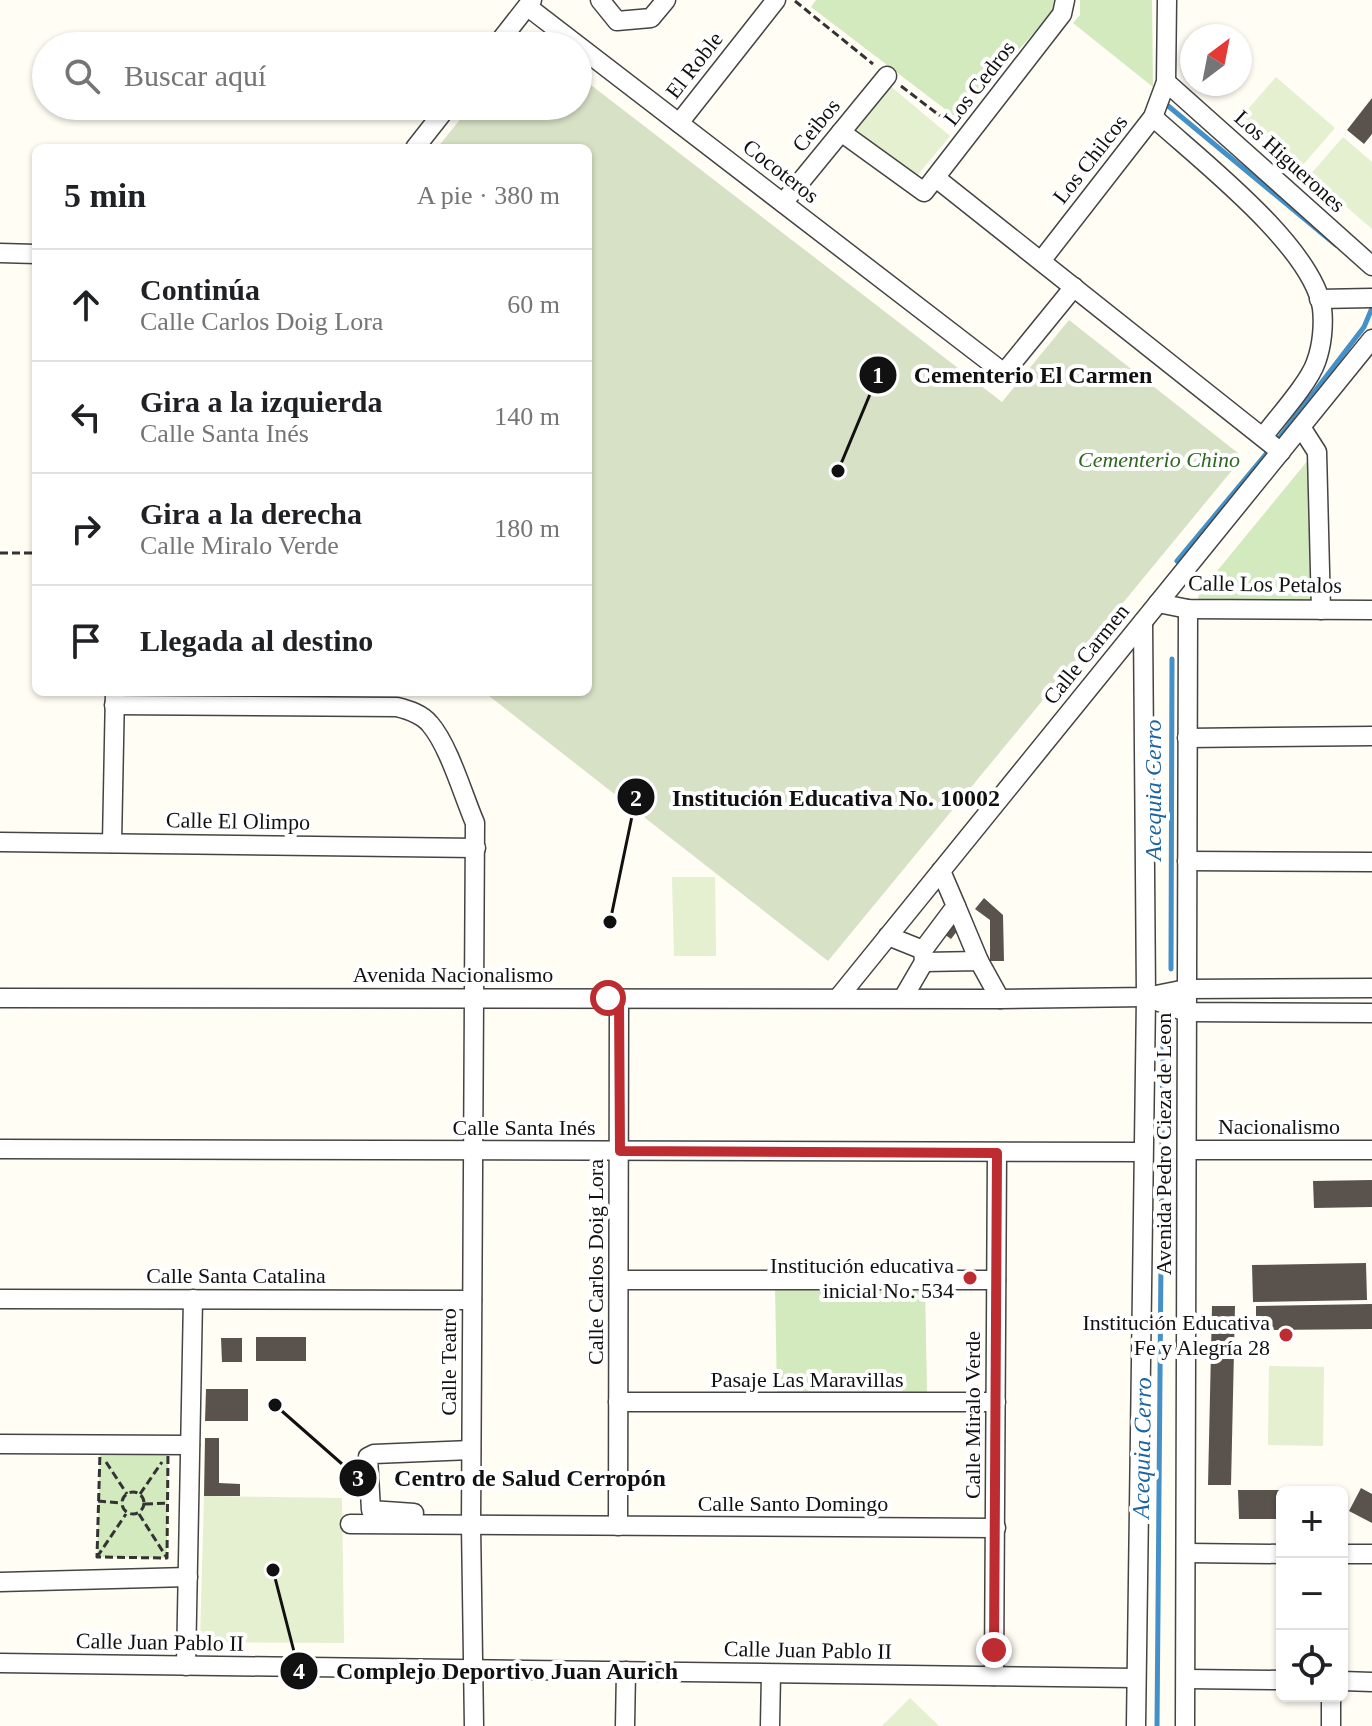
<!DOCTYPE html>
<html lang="es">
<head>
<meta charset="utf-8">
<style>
	body { margin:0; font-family:Georgia,serif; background:#f6f6f6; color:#202124 }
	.controls { position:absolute; right:24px; bottom:24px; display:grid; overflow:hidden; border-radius:12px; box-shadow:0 2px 6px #0004 }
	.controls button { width:72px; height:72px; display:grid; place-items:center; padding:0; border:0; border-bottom:2px solid #e0e0e0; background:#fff; color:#202124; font:40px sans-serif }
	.compass { position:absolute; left:1180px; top:24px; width:72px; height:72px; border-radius:50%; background:#fff; box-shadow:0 2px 6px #0004; rotate:32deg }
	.stop { position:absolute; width:24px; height:24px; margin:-18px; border:6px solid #bd2c30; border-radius:50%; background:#fff }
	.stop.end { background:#bd2c30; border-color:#fff; box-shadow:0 2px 8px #0008 }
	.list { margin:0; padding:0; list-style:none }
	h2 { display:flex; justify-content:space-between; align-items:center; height:104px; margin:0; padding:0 32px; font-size:34px }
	h2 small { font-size:26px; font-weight:400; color:#757577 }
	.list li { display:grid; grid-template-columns:52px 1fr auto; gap:24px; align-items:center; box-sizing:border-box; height:112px; padding:0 32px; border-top:2px solid #e0e0e0 }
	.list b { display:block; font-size:30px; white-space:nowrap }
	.list p { margin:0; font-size:26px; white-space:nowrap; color:#757577 }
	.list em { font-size:26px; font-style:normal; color:#757577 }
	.icon { flex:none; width:44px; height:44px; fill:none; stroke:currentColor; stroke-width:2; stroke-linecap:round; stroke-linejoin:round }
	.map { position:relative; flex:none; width:1372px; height:1726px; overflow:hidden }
	.search { position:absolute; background:#fff; box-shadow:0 2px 6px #0004; left:32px; top:32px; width:560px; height:88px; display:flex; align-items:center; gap:20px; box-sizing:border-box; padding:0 28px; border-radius:44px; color:#757577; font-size:30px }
	.panel { position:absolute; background:#fff; box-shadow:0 2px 6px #0004; left:32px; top:144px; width:560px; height:552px; border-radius:12px }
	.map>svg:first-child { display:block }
</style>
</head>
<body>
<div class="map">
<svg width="1372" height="1726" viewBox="0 0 1372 1726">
	<rect width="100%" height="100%" fill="#fffdf4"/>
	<!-- green -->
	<g fill="#d3e9be">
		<polygon points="816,0 1054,0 1052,12 958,119 811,7"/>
		<polygon points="1080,0 1152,0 1153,87 1073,23 1080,15"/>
		<polygon points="1309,459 1314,602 1198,600 1199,593"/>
		<polygon points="925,1285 927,1393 777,1395 775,1286"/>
		<polygon points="100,1452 168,1452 167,1558 97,1557"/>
	</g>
	<!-- cemetery -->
	<polygon fill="#d7e1c5" points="578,75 1002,402 1069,320 1243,457 828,961 484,692 588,692 588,148 437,148 471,106 578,106"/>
	<!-- pitch -->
	<g fill="#e4f0d0">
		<polygon points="1276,77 1335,128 1301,167 1242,116"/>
		<polygon points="888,84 950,136 915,178 853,127"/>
		<polygon points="1343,137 1372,162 1372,229 1310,175"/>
		<polygon points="672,877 715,877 716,956 674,956"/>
		<polygon points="1269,1366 1324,1367 1323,1446 1268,1445"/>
		<polygon points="204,1496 342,1498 344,1643 200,1642"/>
		<polygon points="910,1698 939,1726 882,1726"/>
	</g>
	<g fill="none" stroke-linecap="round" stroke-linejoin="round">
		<!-- stream -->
		<g stroke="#4491c9" stroke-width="5">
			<polyline points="1167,105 1336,245"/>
			<polyline points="1276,442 1364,327 1372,308"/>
			<polyline points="1177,561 1271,448"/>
			<polyline points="1171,969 1172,659"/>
			<polyline points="1157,1726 1163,1026"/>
		</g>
	</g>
	<!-- building -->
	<g fill="#59524d">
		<polygon points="1372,98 1372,134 1364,144 1347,130"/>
		<polygon points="984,898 1003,915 1004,961 990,961 990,920 975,909"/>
		<polygon points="948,915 961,926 951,939 937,929"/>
		<polygon points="1372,1180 1372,1207 1314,1208 1313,1181"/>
		<polygon points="1366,1263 1367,1300 1253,1302 1252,1265"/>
		<polygon points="1372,1304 1372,1329 1256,1330 1256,1306"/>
		<polygon points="1212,1306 1235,1306 1231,1485 1208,1485"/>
		<rect x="256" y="1337" width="50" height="24"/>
		<polygon points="221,1338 242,1338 242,1362 222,1362"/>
		<polygon points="206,1389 248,1389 248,1421 205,1421"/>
		<polygon points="205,1438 219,1438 219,1483 240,1484 240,1496 204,1496"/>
		<polygon points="1361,1488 1372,1494 1372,1523 1349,1511"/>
		<polygon points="1238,1490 1282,1490 1282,1519 1239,1519"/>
		<polygon points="1342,1490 1345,1490 1346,1518 1342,1518"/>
	</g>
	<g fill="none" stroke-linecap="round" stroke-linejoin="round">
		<!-- minor casing -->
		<g stroke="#444" stroke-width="21">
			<g id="minor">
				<polyline points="600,0 617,21 651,18 666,0"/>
				<polyline points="528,7 1004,373 1074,287"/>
				<polyline points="496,46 532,0"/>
				<polyline points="1166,82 1372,266"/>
				<path d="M 1153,117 C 1199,159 1312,246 1322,308 C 1324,325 1322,346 1316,362 C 1309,383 1277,418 1263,437"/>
				<polyline points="679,123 776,0"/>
				<polyline points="841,132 924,192 1062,14 1065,0"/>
				<polyline points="415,148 448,106"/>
				<polyline points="936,178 1281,452"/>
				<polyline points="783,203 887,76"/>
				<polyline points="0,253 36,254"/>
				<polyline points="1041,261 1153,117 1166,82 1167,0"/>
				<polyline points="1319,299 1372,298"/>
				<polyline points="1301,427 1317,452 1321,610"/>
				<polyline points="1158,603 1188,609 1372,610"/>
				<path d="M 114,705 L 397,707 C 409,710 422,714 430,724 C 449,746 463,795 475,823 L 471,1525 L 474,1726"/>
				<polyline points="1187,738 1372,736"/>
				<polyline points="0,842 476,848"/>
				<polyline points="112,843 115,692"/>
				<polyline points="1187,861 1372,862"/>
				<polyline points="956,906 979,961"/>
				<polyline points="888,936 923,950 924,962 903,998"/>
				<polyline points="923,950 956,906 941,871"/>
				<polyline points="924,962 979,961 1000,999"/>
				<polyline points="1146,997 1186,1012 1372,1013"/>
				<polyline points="0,998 1000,999 1146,997 1186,989 1372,988"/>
				<polyline points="838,998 1372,339"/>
				<polyline points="0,1149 1143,1152"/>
				<polyline points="1187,1150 1372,1150"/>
				<polyline points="619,1280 996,1280"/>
				<polyline points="0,1299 472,1300"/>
				<polyline points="618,1402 996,1402"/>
				<polyline points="0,1444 190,1445"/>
				<polyline points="414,1513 371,1510 368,1457 374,1454 471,1450"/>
				<polyline points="350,1524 996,1528"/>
				<polyline points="618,1526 619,998"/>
				<polyline points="1187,1553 1282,1554"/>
				<polyline points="1342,1554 1372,1554"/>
				<polyline points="0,1582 188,1577"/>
				<polyline points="0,1663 1136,1678"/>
				<polyline points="186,1666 193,1299"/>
				<polyline points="994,1676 997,1153"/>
				<polyline points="1186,1679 1282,1680"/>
				<polyline points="1342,1681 1372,1682"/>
				<polyline points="625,1726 626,1671"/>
				<polyline points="770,1726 771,1674"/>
				<polyline points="1136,1726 1146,997 1143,622"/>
				<polyline points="1185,1726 1188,609"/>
				<polyline points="1331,1726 1331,1696"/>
			</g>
		</g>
		<!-- path -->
		<g stroke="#333" stroke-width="3" stroke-dasharray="8 4" stroke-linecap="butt">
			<polyline points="795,1 873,64"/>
			<polyline points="901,86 952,125"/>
			<polyline points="0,553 36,553"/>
			<polygon points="100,1452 168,1452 167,1558 97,1557"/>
			<polyline points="106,1462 127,1494"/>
			<circle cx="133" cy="1503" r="11"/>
			<polyline points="140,1494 162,1462"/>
			<polyline points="98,1501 122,1503"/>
			<polyline points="145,1504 168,1503"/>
			<polyline points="139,1514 167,1558"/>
			<polyline points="97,1557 126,1514"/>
		</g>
		<!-- minor -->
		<use href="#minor" stroke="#fff" stroke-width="18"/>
	</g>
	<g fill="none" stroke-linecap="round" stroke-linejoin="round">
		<!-- route -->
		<polyline stroke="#bd2c30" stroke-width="10" points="608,998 619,998 620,1151 997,1153 994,1650"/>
	</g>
	<!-- markers -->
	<g fill="#bd2c30" stroke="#fff" stroke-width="3">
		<circle cx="970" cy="1278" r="8"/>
		<circle cx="1286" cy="1335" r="8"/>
	</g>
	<g text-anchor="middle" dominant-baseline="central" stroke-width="8" stroke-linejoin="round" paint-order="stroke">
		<!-- street labels -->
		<g font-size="22" fill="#111" stroke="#fff">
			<text transform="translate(694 65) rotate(-52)">El Roble</text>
			<text transform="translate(979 83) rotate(-52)">Los Cedros</text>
			<text transform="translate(816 125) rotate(-51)">Ceibos</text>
			<text transform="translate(1090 159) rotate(-52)">Los Chilcos</text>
			<text transform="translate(1290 161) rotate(42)">Los Higuerones</text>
			<text transform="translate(781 171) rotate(38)">Cocoteros</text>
			<text transform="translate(1265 584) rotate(1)">Calle Los Petalos</text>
			<text transform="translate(1086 654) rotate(-51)">Calle Carmen</text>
			<text transform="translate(238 821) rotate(1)">Calle El Olimpo</text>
			<text x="453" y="974">Avenida Nacionalismo</text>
			<text x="1279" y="1126">Nacionalismo</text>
			<text x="524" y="1127">Calle Santa Inés</text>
			<text transform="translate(1163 1144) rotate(-90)">Avenida Pedro Cieza de Leon</text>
			<text transform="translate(595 1262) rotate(-90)">Calle Carlos Doig Lora</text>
			<text x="236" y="1275">Calle Santa Catalina</text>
			<text transform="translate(448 1362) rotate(-90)">Calle Teatro</text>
			<text x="807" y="1379">Pasaje Las Maravillas</text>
			<text transform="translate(972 1415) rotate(-90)">Calle Miralo Verde</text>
			<text x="793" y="1503">Calle Santo Domingo</text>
			<text transform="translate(160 1642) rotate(1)">Calle Juan Pablo II</text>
			<text transform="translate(808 1650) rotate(1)">Calle Juan Pablo II</text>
		</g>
		<!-- park labels -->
		<g font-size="22" font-style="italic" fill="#2f6722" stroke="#fff">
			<text x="1159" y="459">Cementerio Chino</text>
		</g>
		<!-- poi labels -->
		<g font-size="22" fill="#111" stroke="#fff" text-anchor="end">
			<text x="954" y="1265">Institución educativa<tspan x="954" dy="25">inicial No. 534</tspan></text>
			<text x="1270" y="1322">Institución Educativa<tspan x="1270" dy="25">Fe y Alegría 28</tspan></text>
		</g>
		<!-- water labels -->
		<g font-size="24" font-style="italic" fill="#1c64a0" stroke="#fff">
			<text transform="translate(1153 790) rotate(-90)">Acequia Cerro</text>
			<text transform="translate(1142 1448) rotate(-89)">Acequia Cerro</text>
		</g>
	</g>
	<!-- callouts -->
	<path fill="none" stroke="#111" stroke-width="3" d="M838 471L878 375M610 922L636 797M275 1405L358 1478M273 1570L299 1671"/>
	<g fill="#111" stroke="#fff" stroke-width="3">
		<circle cx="838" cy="471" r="8"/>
		<circle cx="610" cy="922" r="8"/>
		<circle cx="275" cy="1405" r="8"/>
		<circle cx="273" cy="1570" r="8"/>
		<circle cx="878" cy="375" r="20"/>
		<circle cx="636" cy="797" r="20"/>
		<circle cx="358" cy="1478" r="20"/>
		<circle cx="299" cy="1671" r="20"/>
	</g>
	<g font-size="24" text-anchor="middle" font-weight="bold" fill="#fff">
		<text x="878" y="383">1</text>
		<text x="636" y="806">2</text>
		<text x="358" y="1486">3</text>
		<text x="299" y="1679">4</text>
	</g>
	<g font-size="24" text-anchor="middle" font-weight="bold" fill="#111" stroke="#fff" stroke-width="8" stroke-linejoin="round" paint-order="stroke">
		<text x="1033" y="383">Cementerio El Carmen</text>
		<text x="836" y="806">Institución Educativa No. 10002</text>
		<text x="530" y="1486">Centro de Salud Cerropón</text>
		<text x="507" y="1679">Complejo Deportivo Juan Aurich</text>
	</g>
</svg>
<div class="controls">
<button>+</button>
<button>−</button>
<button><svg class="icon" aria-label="locate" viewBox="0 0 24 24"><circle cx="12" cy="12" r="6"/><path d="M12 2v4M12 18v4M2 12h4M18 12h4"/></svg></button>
</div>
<svg class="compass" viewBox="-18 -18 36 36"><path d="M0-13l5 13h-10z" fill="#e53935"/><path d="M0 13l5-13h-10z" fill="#757577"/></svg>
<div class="stop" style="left:608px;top:998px"></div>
<div class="stop end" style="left:994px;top:1650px"></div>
<div class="search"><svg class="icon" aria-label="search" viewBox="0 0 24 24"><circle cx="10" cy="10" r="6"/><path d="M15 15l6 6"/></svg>Buscar aquí</div>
<section class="panel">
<h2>5 min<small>A pie · 380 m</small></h2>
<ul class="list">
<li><svg class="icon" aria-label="ahead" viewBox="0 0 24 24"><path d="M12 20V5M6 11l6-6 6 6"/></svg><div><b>Continúa</b><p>Calle Carlos Doig Lora</p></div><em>60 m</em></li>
<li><svg class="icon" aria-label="left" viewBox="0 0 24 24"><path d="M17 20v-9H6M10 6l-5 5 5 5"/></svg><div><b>Gira a la izquierda</b><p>Calle Santa Inés</p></div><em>140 m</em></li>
<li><svg class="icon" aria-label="right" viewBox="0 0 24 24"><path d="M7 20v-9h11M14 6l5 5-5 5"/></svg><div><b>Gira a la derecha</b><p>Calle Miralo Verde</p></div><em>180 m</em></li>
<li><svg class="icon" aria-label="arrive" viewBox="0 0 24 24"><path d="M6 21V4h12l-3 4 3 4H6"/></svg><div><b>Llegada al destino</b></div></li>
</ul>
</section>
</div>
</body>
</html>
